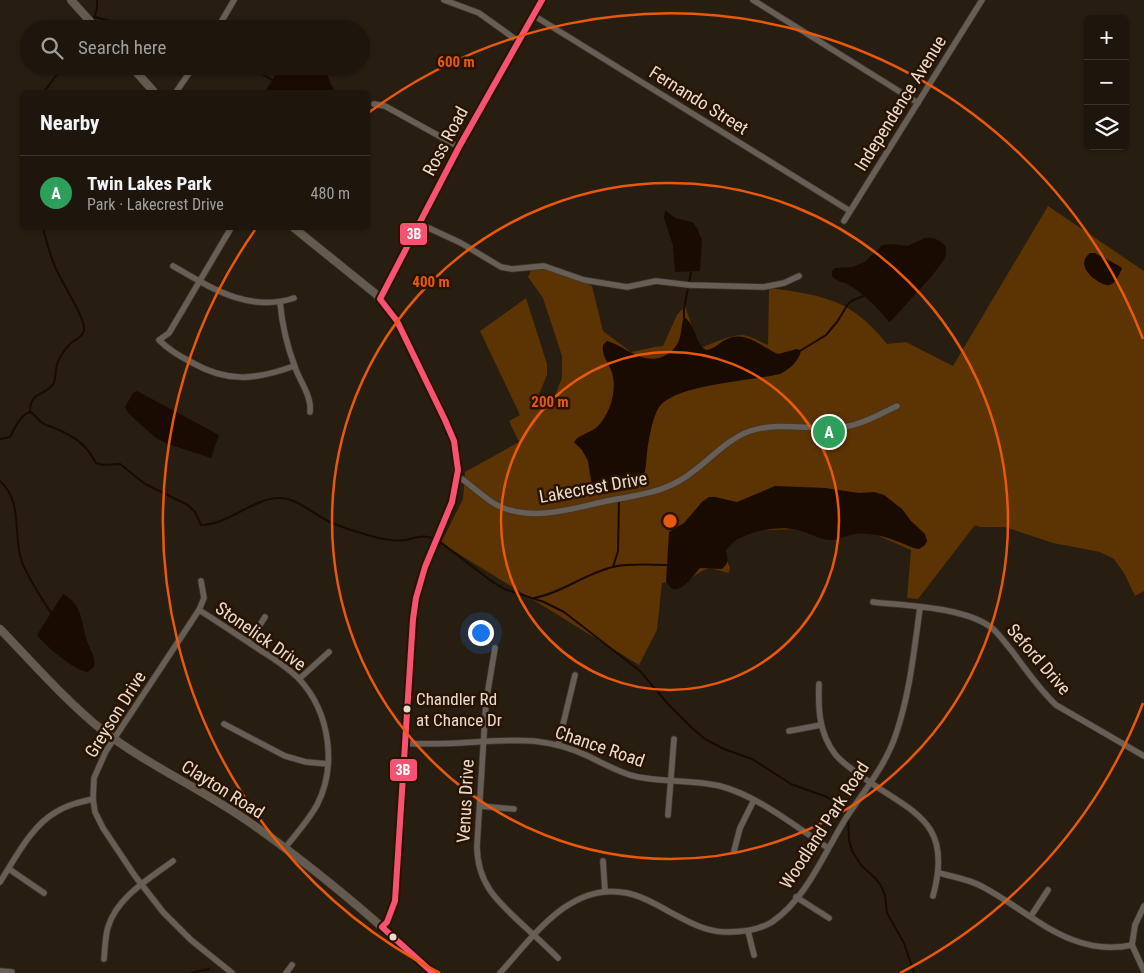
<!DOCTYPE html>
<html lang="en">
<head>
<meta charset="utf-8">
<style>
	body { margin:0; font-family:"Roboto Condensed",sans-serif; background:#261f16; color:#f1f3f6 }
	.controls { position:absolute; right:15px; top:15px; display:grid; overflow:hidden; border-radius:8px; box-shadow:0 1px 4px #0004 }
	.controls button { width:45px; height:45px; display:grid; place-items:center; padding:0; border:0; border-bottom:1px solid #3c352e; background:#1e160d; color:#f1f3f6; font:25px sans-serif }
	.you { position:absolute; left:480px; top:632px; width:18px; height:18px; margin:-12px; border:4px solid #fff; border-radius:50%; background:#1a73e8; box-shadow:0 0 0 8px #1a73e833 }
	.badge { display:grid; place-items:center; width:32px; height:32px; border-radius:50%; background:#a7998d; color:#fff; font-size:16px; font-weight:700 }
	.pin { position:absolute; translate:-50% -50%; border:2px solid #fff; box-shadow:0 1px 5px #0006 }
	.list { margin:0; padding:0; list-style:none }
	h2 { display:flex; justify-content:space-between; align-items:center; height:65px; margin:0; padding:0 20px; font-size:21px }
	h2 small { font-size:16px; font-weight:400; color:#a19f9d }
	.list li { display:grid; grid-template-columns:32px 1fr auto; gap:15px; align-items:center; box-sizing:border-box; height:75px; padding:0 20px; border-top:1px solid #3c352e }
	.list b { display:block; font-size:19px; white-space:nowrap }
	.list p { margin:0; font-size:16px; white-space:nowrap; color:#a19f9d }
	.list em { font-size:16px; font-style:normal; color:#a19f9d }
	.icon { flex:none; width:28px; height:28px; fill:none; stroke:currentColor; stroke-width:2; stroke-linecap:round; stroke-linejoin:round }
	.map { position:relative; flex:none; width:1144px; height:973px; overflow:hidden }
	.search { position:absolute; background:#1e160d; box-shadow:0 1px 4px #0004; left:20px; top:20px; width:350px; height:55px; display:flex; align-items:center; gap:12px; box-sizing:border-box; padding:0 18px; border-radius:28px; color:#a19f9d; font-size:19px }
	.panel { position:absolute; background:#1e160d; box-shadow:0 1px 4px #0004; left:20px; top:90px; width:350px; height:140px; border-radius:8px }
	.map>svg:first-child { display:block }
</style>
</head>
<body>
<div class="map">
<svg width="1144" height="973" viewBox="0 0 1144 973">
	<rect width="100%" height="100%" fill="#281d11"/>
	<!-- green -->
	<path fill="#5c3302" d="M 1048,206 L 1144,271 L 1144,591 L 1135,596 L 1124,573 L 1114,559 L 1100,552 L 1053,543 L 1005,527 L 980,527 L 975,525 L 918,599 L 907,598 L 911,550 L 874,534 L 849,534 L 801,529 L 765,530 L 744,534 L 722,549 L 730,568 L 729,573 L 710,568 L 704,570 L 691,578 L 662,583 L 657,630 L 639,665 L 441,543 L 463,499 L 465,472 L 519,442 L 509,421 L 520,415 L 480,331 L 526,298 L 547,364 L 547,375 L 537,399 L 551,405 L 562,378 L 562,356 L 543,298 L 528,277 L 531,270 L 536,263 L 592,286 L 603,331 L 631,352 C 642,350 652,347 663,346 L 677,315 L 685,306 L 692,326 L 696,350 C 709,345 728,335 742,335 C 752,336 760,342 768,345 L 769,288 C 823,295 851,299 887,344 L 906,342 L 953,366 Z"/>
	<!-- water -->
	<g fill="#1a0b02">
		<path d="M 281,66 L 323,66 C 329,75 329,84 336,92 L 265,92 Z"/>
		<polygon points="665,210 675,218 692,222 697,228 702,240 700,271 675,272 673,246 664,218"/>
		<path d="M 925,238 C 934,237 940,240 946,247 L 946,254 L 944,260 L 931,277 L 890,322 L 888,321 C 877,307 864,294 849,285 C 845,282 838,282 834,278 C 831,276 832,275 832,271 L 835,268 L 852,267 L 865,262 L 882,245 L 893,244 L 908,246 Z"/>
		<path d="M 1090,253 L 1095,253 L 1121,267 L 1122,269 C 1119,274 1116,284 1109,285 C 1104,287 1071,268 1090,253 Z"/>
		<path d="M 684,317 C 697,326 694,343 706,350 C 714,349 719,343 727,339 C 745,330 762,347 778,354 L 797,349 L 801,351 C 798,362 790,369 780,374 C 752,381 676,384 659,407 C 652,419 649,438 647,452 C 646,463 646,481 637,488 L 602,494 L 593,493 L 588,461 L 582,450 L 574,442 C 579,434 592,433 599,425 C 611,412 618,387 611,370 C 608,362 601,354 603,345 L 607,341 C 627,347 644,367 666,355 C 672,352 677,346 679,340 C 682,333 681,324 684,317 Z"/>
		<polygon points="137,391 219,435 211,458 168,444 156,438 128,413 125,407 133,393"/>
		<path d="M 775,486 L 825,488 L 859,493 L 874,492 L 884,495 L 902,509 L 911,521 L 925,534 L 927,541 L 925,545 L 919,549 L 914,548 C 894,540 878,532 855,534 C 846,535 838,541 829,540 C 817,539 805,530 792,529 C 774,526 734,533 726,551 C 727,560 730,561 722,569 L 700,568 C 693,575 676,603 666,581 L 669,532 L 684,523 L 702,502 L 709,497 L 715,497 L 737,502 Z"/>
		<path d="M 63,594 C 83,604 81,623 87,641 C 90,650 96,657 94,667 L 88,672 C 75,671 45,646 37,635 Z"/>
	</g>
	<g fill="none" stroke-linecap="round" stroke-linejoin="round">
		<!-- stream -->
		<g stroke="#1a0b02" stroke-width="2">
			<polyline points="95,17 125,25 150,23 172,29"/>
			<polyline points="93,21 97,9 97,0"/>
			<polyline points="249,66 272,80"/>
			<polyline points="44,92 63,66"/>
			<polyline points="684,319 684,309 691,272"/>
			<polyline points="800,351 826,335 837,322 848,304 853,300 864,296"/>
			<path d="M 30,412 C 35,414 37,419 41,422 C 46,426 54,427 59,430 C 77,438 87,446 96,463 L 103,465 L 120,464 L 145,484 L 188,505 L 195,512 L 201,525 C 229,525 252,498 280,498 C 297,498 313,514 328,521 C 342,528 357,532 371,536 C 382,539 394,542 405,540 C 416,538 424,534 435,539"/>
			<path d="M 30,412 C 30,391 44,397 53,384 C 56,380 55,374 56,369 C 57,360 64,350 71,343 C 75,340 84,336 84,330 C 86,318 59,279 54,264 C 49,252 46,240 43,228"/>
			<path d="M 0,439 L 10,437 C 15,428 20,415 30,412"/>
			<path d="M 0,481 C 24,503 12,535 22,562 C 29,580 41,597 51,613"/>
			<polyline points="439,541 490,580 504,589 544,602 564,612 640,671 668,704 692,728 705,739 724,749 752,759 791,784 827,797 839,805 847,814"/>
			<polyline points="613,567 618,551 619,501"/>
			<path d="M 534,598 C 562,593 586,573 613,567 C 631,563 649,565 668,565"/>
			<polyline points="848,818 849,840 852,851 861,865 876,879 881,886 885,895 887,913 904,943 914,973"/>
			<polyline points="191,973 209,969"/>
		</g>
		<!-- street casing -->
		<g stroke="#40372f" stroke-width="7">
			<g id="street">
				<polyline points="444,0 479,13 518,41"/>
				<polyline points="753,0 918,103"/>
				<polyline points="533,15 850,211"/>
				<polyline points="217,29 234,0"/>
				<polyline points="176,92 194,66"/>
				<polyline points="374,104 385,106 459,147"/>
				<polyline points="844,221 982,0"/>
				<polyline points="418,223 461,243 501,267 512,269 544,266 584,280 627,287 656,281 689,285 764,287 784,283 799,276"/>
				<path d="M 231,228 L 169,333 L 159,340 C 169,350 179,356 191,362 C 227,383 256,380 294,366"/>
				<path d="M 173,266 C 211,288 249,313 294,298"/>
				<path d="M 280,302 C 282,325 287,346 295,367 C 300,382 312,396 310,412"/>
				<path d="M 457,478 L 462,479 C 476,489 490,504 506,509 C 539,520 574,508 607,501 C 632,496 656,494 679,481 C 703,468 724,440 750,431 C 782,421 813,431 844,427 C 863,424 880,414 897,406"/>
				<polyline points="201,581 204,598 199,610 106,751 94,778 93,799 95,812 103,828 135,876 163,912 191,940 232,973"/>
				<path d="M 873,602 C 907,606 965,607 992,628 C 999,634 1006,644 1012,651 C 1026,670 1039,689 1056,705 L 1144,756"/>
				<path d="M 199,610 C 220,623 240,637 260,650 C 274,659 289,668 300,680 C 330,713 337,766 317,805 C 308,821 296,834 285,848"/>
				<polyline points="249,642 265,617"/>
				<path d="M 495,648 L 486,702 L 477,846 C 477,884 498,902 524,926 C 535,936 547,947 558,958"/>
				<polyline points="299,679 329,652"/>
				<path d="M 819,684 C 818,709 819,733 835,754 C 841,762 852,769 861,776 C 912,813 954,820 933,896"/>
				<polyline points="224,724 285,756 306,762 328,764"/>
				<polyline points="789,731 821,725"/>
				<path d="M 405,743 C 447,747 491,738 534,741 C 552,743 571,748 588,756 C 602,763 615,770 630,775 C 657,783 690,779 720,786 C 758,796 795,826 828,848"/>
				<polyline points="558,745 575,675"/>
				<polyline points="480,806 514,809"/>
				<polyline points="668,815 674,739"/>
				<polyline points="734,851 740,828 754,800"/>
				<polyline points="603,861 605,891"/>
				<polyline points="9,869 44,893"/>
				<path d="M 939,873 C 953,877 969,879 983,887 C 1032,913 1071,958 1132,945"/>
				<path d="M 0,882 C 15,859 31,826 56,812 C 67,805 80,802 93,799"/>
				<polyline points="796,897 829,918"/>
				<polyline points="1144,906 1135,925 1132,945 1144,971"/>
				<polyline points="1031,916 1048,890"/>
				<polyline points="748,931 754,955"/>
				<path d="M 104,959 C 105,949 105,937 108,927 C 117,897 149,879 173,861"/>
				<polyline points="0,971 12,972"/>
				<polyline points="286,973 292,965"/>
				<path d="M 500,973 C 533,937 570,881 627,893 C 642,896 656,904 668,911 C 687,921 707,933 728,932 C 743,932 759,930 772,922 C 807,898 824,853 846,818 C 864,791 886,765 896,734 C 910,693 914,650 920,608"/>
			</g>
		</g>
		<!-- secondary casing -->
		<g stroke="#40372f" stroke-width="9">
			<g id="secondary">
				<polyline points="71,0 97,29"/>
				<polyline points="131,66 154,92"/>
				<polyline points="294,228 377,295 397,321 439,406 454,441 457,462 457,478 452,502 425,567 416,598 413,619 395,901 387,922 382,927"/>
				<polyline points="380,299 459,147 542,0"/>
				<path d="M 0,629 C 33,663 65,700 102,730 C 149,766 204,790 252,824 C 316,869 376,920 433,973"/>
			</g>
		</g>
		<!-- street -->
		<use href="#street" stroke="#675e56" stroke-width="5.5"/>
		<!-- secondary -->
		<use href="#secondary" stroke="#645a50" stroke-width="8"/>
		<!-- bus-1 casing -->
		<g stroke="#281301" stroke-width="10">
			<polyline id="bus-1" points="433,973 382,927 387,922 395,901 413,619 416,598 425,567 452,502 458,470 454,441 445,420 397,321 380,299 459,147 542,0"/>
		</g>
		<!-- bus-1 -->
		<use href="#bus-1" stroke="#f65372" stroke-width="6"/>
	</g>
	<!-- distance rings -->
	<g fill="none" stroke="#e8590c" stroke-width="2.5">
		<circle cx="670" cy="521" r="169"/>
		<circle cx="670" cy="521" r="338"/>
		<path d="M1143 703A507 507 0 0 1 900 973M440 973A507 507 0 0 1 255 230M368 113A507 507 0 0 1 1143 339"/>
	</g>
	<!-- markers -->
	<g fill="#ebdcd0" stroke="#281301" stroke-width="2">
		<circle cx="407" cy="709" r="4.5"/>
		<circle cx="393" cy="937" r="4.5"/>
	</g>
	<g text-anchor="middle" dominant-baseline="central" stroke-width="5" stroke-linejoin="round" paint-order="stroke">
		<!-- bus labels -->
		<g font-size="17" fill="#ebdcd0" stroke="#281301" text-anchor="start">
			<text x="416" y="699">Chandler Rd<tspan x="416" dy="21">at Chance Dr</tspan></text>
		</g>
		<!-- street labels -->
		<g font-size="18" fill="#ebdcd0" stroke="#281301">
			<text transform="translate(699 100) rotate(32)">Fernando Street</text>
			<text transform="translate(900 103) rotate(-58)">Independence Avenue</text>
			<text transform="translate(445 141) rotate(-62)">Ross Road</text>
			<text transform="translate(593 487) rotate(-10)">Lakecrest Drive</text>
			<text transform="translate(261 636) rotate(35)">Stonelick Drive</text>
			<text transform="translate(1039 659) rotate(49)">Seford Drive</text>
			<text transform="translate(115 714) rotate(-58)">Greyson Drive</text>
			<text transform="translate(600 746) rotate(19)">Chance Road</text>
			<text transform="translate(223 789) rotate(32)">Clayton Road</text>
			<text transform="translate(465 801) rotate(-87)">Venus Drive</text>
			<text transform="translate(824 825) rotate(-57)">Woodland Park Road</text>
		</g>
	</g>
	<circle cx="670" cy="521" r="8" fill="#e8590c" stroke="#281301" stroke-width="2.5"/>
	<g font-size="15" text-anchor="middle" font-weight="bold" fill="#e8590c" stroke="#281301" stroke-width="5" stroke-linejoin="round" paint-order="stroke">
		<text x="456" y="67">600 m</text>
		<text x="431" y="287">400 m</text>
		<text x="550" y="407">200 m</text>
	</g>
	<g stroke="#281301" stroke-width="2">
		<rect x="399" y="222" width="29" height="24" rx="5" fill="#f65372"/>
		<rect x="389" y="758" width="29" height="24" rx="5" fill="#f65372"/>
	</g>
	<g font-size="14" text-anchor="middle" font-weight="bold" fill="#fff">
		<text x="414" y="239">3B</text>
		<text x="403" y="775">3B</text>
	</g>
</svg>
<div class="controls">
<button>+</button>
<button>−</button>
<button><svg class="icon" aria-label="layers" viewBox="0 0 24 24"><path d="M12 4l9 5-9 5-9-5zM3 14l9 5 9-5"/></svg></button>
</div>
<div class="you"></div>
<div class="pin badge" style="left:829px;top:432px;background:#2e9e5b">A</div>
<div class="search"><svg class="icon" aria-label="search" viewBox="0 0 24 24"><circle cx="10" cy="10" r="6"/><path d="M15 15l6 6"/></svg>Search here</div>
<section class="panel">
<h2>Nearby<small></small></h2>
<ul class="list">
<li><span class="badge" style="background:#2e9e5b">A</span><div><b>Twin Lakes Park</b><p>Park · Lakecrest Drive</p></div><em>480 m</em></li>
</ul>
</section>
</div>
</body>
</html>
